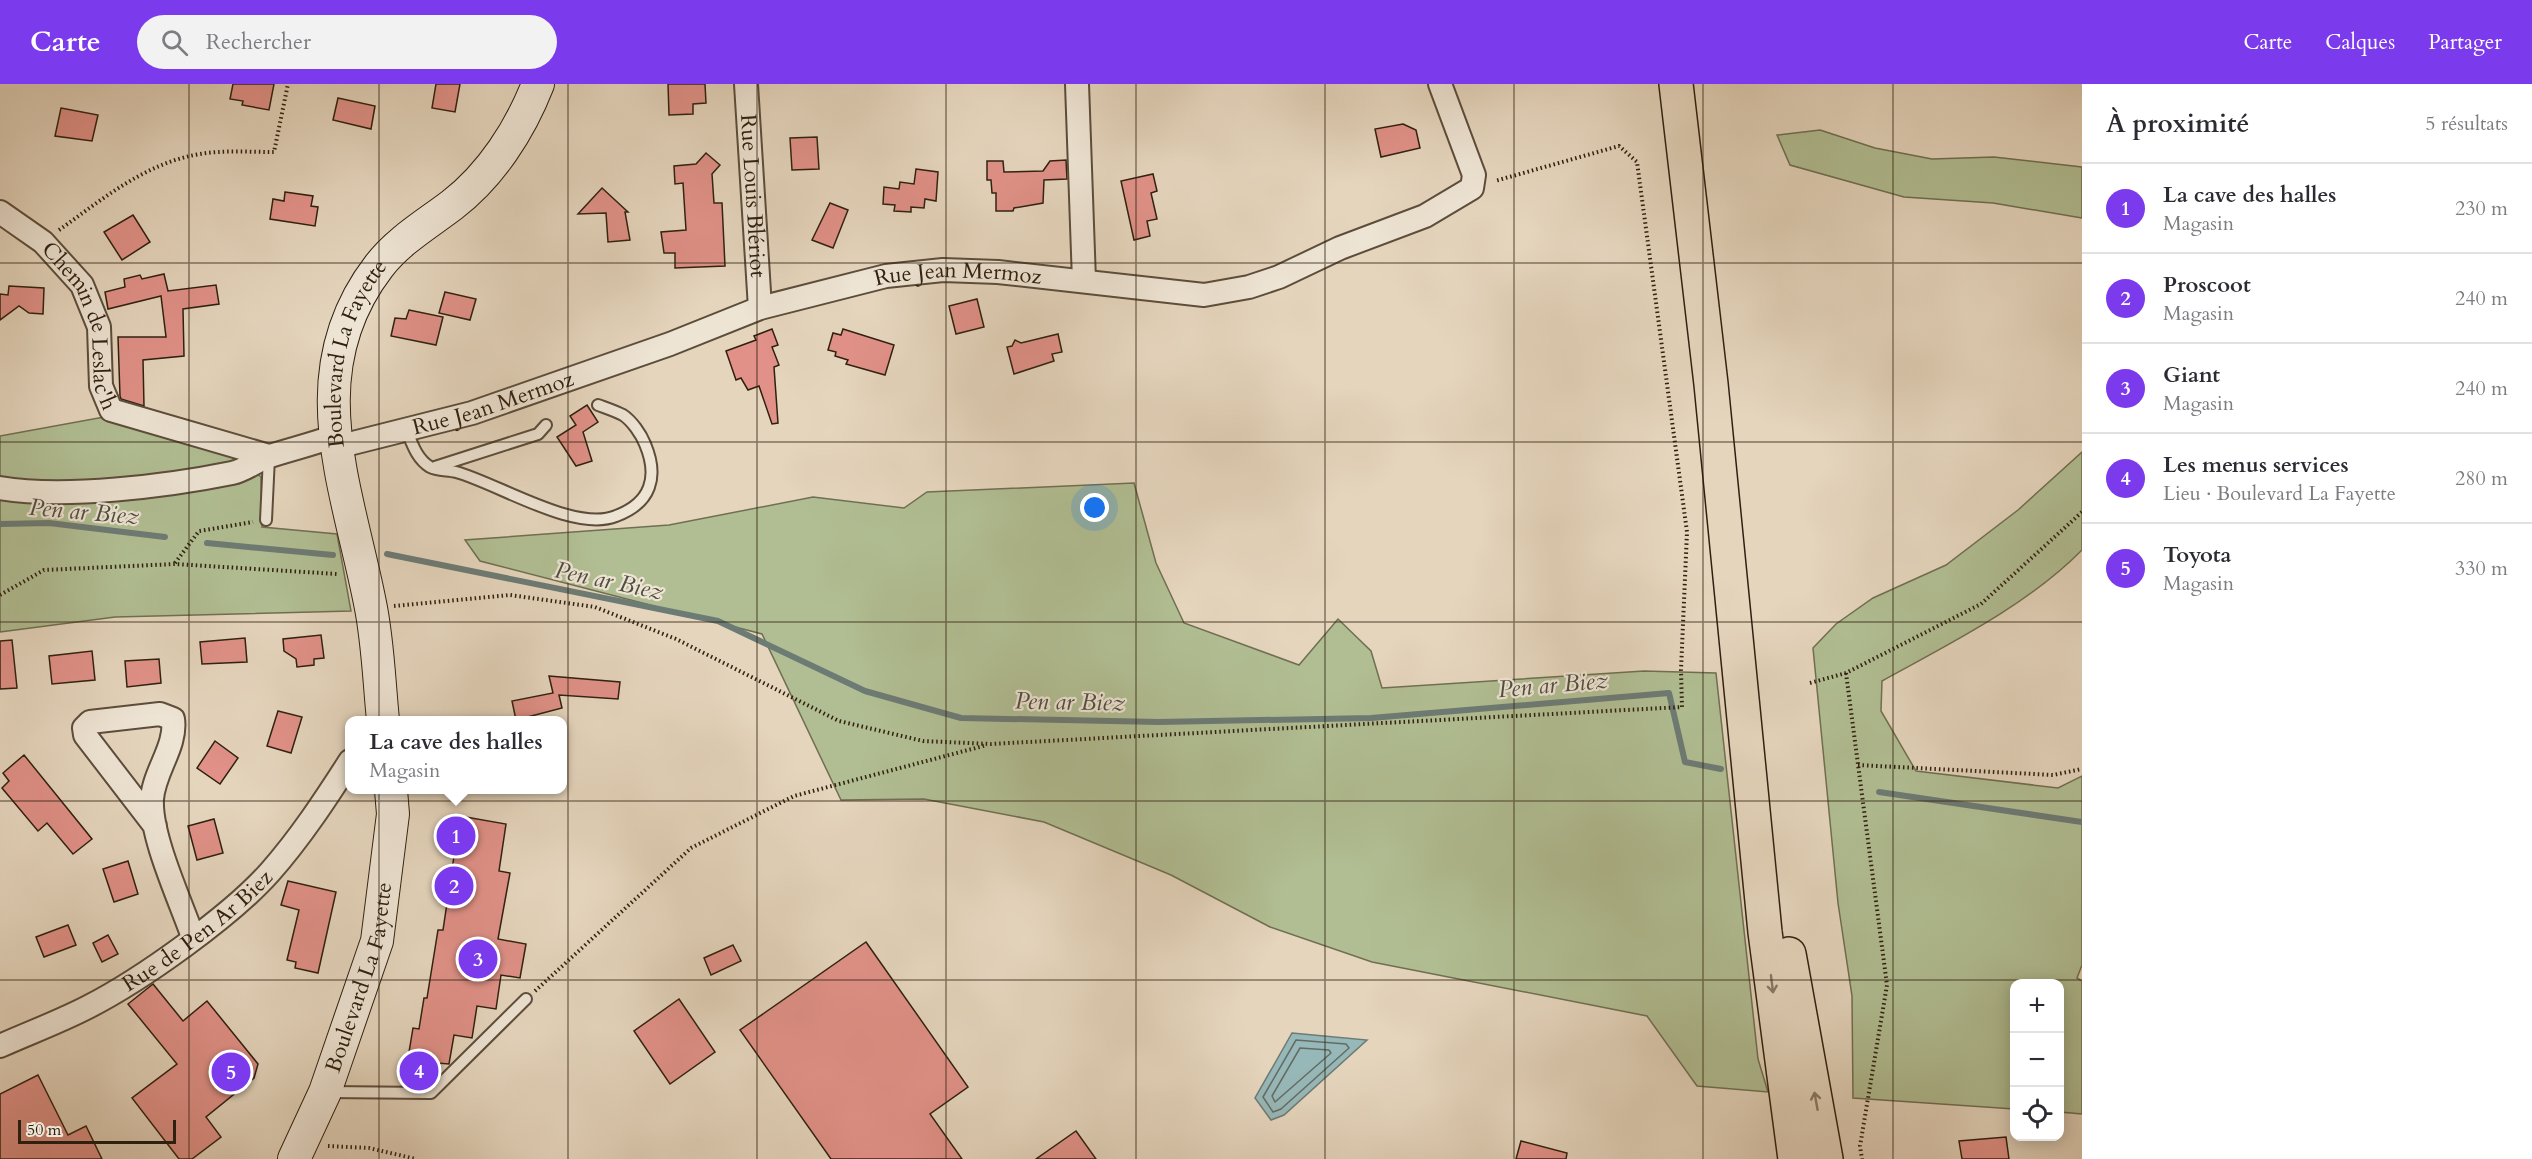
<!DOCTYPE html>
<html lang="fr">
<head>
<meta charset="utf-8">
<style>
	body { margin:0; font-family:Cardo,serif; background:#f2f2f3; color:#2b2b33 }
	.controls { position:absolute; right:18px; bottom:18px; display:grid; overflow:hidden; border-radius:12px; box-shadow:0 3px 15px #0003 }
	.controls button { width:54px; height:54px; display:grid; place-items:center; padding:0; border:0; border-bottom:2px solid #e1e1e2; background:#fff; color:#2b2b33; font:30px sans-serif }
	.scale { position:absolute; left:18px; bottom:15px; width:158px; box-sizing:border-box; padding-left:6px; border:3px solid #2f2010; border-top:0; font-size:16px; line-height:21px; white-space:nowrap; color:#2f2010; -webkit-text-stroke:4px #eee4d4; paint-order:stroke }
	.you { position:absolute; left:1095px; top:424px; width:21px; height:21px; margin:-15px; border:4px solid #fff; border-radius:50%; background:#1a73e8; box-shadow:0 0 0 9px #1a73e833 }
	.badge { display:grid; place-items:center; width:39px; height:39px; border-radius:50%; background:#7c3aed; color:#fff; font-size:20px; font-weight:700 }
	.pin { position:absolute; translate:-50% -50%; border:3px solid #fff; box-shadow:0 2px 6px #0006 }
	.popup { position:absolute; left:345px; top:632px; width:222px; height:78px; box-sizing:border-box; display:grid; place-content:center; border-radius:12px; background:#fff; filter:drop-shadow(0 2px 4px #0005); font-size:20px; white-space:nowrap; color:#7c7c81 }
	.popup b { font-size:22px; color:#2b2b33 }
	.popup::after { content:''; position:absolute; left:50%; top:100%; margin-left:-12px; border:12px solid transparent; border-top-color:#fff }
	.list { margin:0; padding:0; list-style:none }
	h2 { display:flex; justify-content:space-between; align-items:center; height:78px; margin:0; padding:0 24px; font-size:26px }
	h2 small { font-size:20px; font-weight:400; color:#7c7c81 }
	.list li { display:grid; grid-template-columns:39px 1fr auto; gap:18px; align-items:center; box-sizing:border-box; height:90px; padding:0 24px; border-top:2px solid #e1e1e2 }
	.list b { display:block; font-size:22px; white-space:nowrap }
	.list p { margin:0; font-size:20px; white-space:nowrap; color:#7c7c81 }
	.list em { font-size:20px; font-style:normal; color:#7c7c81 }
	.icon { flex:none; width:33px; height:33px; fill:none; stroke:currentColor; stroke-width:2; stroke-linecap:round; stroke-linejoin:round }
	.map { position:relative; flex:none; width:2082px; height:1075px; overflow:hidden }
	header { display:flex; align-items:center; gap:36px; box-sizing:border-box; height:84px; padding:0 30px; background:#7c3aed; color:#fff }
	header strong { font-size:28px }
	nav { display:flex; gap:33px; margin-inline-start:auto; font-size:21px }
	.search { width:420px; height:54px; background:#f2f2f3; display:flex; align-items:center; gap:15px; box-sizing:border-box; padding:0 21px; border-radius:33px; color:#7c7c81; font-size:22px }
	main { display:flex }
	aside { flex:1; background:#fff }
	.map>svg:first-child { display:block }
</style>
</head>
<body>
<header>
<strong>Carte</strong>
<div class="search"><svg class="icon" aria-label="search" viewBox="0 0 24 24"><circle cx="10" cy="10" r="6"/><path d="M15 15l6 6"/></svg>Rechercher</div>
<nav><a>Carte</a><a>Calques</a><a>Partager</a></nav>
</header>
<main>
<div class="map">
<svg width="2082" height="1075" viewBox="0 0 2082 1075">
	<rect width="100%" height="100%" fill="#e5d5bd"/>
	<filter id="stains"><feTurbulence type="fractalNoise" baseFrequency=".00333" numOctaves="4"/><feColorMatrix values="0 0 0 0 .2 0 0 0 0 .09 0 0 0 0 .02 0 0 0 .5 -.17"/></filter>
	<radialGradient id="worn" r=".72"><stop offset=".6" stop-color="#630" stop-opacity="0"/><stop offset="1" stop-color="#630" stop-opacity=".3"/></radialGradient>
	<!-- green -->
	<g fill="#b1be93" stroke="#706f52" stroke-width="1.5">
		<polygon points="1820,46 1875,64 1932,75 1994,73 2082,83 2082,134 1993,119 1904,113 1790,81 1777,51"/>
		<polygon points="104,333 234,373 261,393 262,443 337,450 351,527 115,533 0,548 0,352"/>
		<path d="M 2082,368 L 2082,466 C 2028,521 1949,560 1882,597 L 1881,627 L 1916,687 L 2058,704 L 2082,692 L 2082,881 L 2077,894 L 2082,897 L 2082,1030 L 2060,1028 L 2060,900 L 2014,900 L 2014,1025 L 1853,1014 L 1852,912 L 1838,819 L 1813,564 L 1836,540 L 1873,514 L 1946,481 L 2018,426 Z"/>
		<polygon points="1134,399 1156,479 1184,539 1299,581 1338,535 1371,567 1382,604 1644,587 1716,589 1758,975 1768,1008 1697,1002 1647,932 1372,878 1270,843 1171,791 1044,738 924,715 841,716 762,550 480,477 465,456 669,441 813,413 904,424 927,408"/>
	</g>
	<!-- water -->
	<polygon fill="#97b8b8" stroke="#6d7b75" stroke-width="1.5" points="1292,949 1367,956 1284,1031 1271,1036 1255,1014"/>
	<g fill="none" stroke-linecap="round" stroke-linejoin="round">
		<!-- shore -->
		<g stroke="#636c64" stroke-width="1.5">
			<polygon points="1296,956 1346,960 1349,964 1281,1025 1273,1028 1263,1013"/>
			<polygon points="1300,964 1329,966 1331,969 1275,1018 1272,1012"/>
		</g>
		<!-- stream -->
		<g stroke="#6d7b75" stroke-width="6">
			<polyline points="0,440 49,439 165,453"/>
			<polyline points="207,459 333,471"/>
			<polyline points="387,470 718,537 865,607 961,634 1159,638 1371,634 1669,609 1685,678 1721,685"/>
			<polyline points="1879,708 2082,738"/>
		</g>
	</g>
	<!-- building -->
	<g fill="#e19188" stroke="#2f2010" stroke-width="1.5">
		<polygon points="233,0 274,0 269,26 242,21 243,17 230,15"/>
		<polygon points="436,0 460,0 455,28 432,24"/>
		<polygon points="668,0 705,0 706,19 693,20 693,30 669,31"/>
		<polygon points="338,14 375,22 371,45 333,36"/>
		<polygon points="61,24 98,31 92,57 55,52"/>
		<polygon points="1403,40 1416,46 1420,64 1381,73 1375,45"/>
		<polygon points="817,53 819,85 792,86 790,54"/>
		<polygon points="706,69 720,81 712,90 714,119 722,119 725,182 675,184 675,169 664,169 661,148 686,146 683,99 675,100 674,82 696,80"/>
		<polygon points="1066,76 1067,95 1044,96 1043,119 1014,124 1013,127 996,127 996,109 992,109 991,96 987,96 987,77 1003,77 1004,88 1043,87 1050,77"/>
		<polygon points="916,85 938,88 936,117 925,115 924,124 911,123 911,128 894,127 895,121 883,120 884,103 899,105 900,98 914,100"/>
		<polygon points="1153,90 1157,107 1151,109 1157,135 1147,137 1150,152 1134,156 1121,97"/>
		<polygon points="602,104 628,128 625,128 630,156 608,158 606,129 578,130"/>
		<polygon points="285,108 313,112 311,122 318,123 315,142 270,135 273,115 284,117"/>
		<polygon points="830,119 848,126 833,164 812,156"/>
		<polygon points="133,131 150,158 122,176 104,148"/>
		<polygon points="164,190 168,207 216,201 219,220 183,225 184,272 143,276 144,322 121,315 120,312 118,253 166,253 161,212 108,225 105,208 125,203 124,195 140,191 142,195"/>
		<polygon points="9,202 44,204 43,230 29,229 19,222 0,236 0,210 8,211"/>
		<polygon points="445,208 476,215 470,236 439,229"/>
		<polygon points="977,215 984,243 956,250 949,222"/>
		<polygon points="409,226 443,233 436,261 391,252 395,234 406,235"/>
		<polygon points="772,245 778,261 772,263 779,281 774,283 778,339 772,340 759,302 748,306 741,294 736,296 726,267 756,256 754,252"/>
		<polygon points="843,245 894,261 885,291 846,280 848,276 835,272 836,268 828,266 833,249 841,251"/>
		<polygon points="1058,250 1062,268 1052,270 1054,277 1014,290 1007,263 1012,262 1015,256 1021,259"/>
		<polygon points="587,321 598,338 583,348 592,377 576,382 557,353 576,341 570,332"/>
		<polygon points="321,551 324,574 314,575 314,581 297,583 296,575 284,567 283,555"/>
		<polygon points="245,554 247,578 202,580 200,558"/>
		<polygon points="12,556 17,604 0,605 0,557"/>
		<polygon points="92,567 95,596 52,600 49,572"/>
		<polygon points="159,575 161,599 127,603 125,577"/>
		<polygon points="549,592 620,598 618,615 559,611 562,624 516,636 512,617 553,609"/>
		<polygon points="278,627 302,633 291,669 267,662"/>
		<polygon points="215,657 238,674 220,700 197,684"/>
		<polygon points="24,671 92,755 73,770 47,739 38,747 2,704 9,697 3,689"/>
		<polygon points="460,732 506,740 499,787 510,789 498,855 526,860 520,894 501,891 496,925 477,922 472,954 454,951 449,980 437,979 435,995 429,1001 401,996 404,973 408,974 413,944 419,945 424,914 427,914 438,846 443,846"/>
		<polygon points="214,735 223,769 197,776 188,742"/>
		<polygon points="128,777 138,810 114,818 103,785"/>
		<polygon points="288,797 336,808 318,889 295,884 296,878 287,876 299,826 281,821"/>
		<polygon points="68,841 76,861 44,873 36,853"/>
		<polygon points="108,851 118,870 102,878 93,859"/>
		<polygon points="866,858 968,1003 930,1030 962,1075 831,1075 740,946"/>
		<polygon points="733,861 741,877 711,891 704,874"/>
		<polygon points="153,900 183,937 207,917 258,980 254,994 206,1033 221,1053 192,1075 179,1075 132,1014 177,980 128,920"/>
		<polygon points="679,915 715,968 670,1000 634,947"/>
		<polygon points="38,991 68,1051 86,1042 102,1075 0,1075 0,1010"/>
		<polygon points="1076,1047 1096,1075 1036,1075"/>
		<polygon points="2006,1053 2009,1075 1962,1075 1959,1057"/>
		<polygon points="1521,1057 1567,1069 1566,1075 1516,1075"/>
	</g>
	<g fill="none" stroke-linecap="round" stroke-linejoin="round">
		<!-- lane casing -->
		<g stroke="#5c4d3b" stroke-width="14">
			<g id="lane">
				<path d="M 406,345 C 412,359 416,374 430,383 C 437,387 448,386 456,388 C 497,399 575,449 616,432 C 651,419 659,393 645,360 C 641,350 632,337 623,331 C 615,327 606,324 598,321"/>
				<polyline points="435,383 538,350 546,341"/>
				<polyline points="266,436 269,373"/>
				<polyline points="328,1008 431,1009 526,915"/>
			</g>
		</g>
		<!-- street casing -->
		<g stroke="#5c4d3b" stroke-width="26">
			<g id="street">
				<path id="s1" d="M 746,0 L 760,224"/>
				<polyline points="1077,0 1084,197"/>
				<path id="s2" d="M 0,128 L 43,158 L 82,201 L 99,243 L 101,302 L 111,326 L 269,372"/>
				<path id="s3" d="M 337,363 L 472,329 L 670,260 L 760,224 L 886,192 L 943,186 L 998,188 L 1204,211 L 1249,203 L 1279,193 L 1340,164 L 1425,132 L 1472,104 L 1474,91 L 1440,0"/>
				<path d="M 0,404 C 64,415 168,402 232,389 C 246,386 257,376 270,372 C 292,365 313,360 335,352"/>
				<path d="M 155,742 L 85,651 L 84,644 L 90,638 L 160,630 L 173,635 C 177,662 154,687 152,715 C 150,752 180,816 193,853"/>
				<path id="s4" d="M 0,962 C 29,949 59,938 88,923 C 141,896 231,832 270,788 C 300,754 325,716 350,677"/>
			</g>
		</g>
		<!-- secondary casing -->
		<g stroke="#2f2010" stroke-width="34">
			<g id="secondary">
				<path id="s5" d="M 383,636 C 379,597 378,557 370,519 C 347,402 297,288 379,182 C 398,157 427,140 452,121 C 491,91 520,46 538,0"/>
				<path id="s6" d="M 294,1075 L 325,1008 L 377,857 L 393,730 L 391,706"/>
			</g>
		</g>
		<!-- primary casing -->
		<g stroke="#2f2010" stroke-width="36">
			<g id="primary">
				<polyline points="1676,0 1711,300 1765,848 1795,1075"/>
				<polyline points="1789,870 1826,1075"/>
			</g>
		</g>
		<!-- path -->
		<g stroke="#2f2010" stroke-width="4" stroke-dasharray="1.5 3" stroke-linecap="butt">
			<path d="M 59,146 C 103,115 145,79 200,70 C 224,66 250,68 274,68 L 288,0"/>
			<polyline points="175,479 199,447 253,438"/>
			<polyline points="0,511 44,486 175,480 337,490"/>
			<polyline points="394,522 510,511 595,523 676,555 839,637 923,657 991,660 1682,623 1681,586 1687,448 1637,78 1619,62 1495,97"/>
			<polyline points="1846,589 1887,901 1860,1062 1862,1075"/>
			<polyline points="1810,599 1846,589 1981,520 2082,428"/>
			<polyline points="1858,681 2053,691 2082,685"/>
			<polyline points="535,907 691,764 794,712 987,661"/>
			<polyline points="328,1062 369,1064 416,1075"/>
		</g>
		<!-- lane -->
		<use href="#lane" stroke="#eee4d4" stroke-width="10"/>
		<!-- street -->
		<use href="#street" stroke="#eee4d4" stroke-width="22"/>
		<!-- secondary -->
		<use href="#secondary" stroke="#eee4d4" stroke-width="32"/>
		<!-- primary -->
		<use href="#primary" stroke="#e5d5bd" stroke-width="33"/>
	</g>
	<!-- one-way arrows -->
	<defs><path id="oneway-shaft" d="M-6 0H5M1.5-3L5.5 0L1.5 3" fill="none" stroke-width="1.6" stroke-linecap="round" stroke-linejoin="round" transform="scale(1.5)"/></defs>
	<g stroke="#8a7a66">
		<use href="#oneway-shaft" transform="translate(1772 900) rotate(83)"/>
		<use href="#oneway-shaft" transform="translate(1816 1017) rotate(-100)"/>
	</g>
	<!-- grid -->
	<path fill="none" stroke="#2f2010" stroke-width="1.5" stroke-opacity="0.55" d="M 189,0 L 189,1075M 379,0 L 379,1075M 568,0 L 568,1075M 757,0 L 757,1075M 946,0 L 946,1075M 1136,0 L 1136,1075M 1325,0 L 1325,1075M 1514,0 L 1514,1075M 1703,0 L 1703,1075M 1893,0 L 1893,1075M 0,179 L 2082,179M 0,358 L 2082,358M 0,538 L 2082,538M 0,717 L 2082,717M 0,896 L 2082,896"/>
	<g text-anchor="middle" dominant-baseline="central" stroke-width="4.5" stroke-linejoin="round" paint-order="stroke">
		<!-- street labels -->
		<g font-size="22" fill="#2f2010" stroke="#eee4d4">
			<text stroke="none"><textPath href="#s1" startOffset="112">Rue Louis Blériot</textPath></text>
			<text stroke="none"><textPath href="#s3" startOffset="648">Rue Jean Mermoz</textPath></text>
			<text stroke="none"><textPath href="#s2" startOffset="148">Chemin de Leslac'h</textPath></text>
			<text stroke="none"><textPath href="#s5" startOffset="375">Boulevard La Fayette</textPath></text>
			<text stroke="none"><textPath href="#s3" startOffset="162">Rue Jean Mermoz</textPath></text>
			<text stroke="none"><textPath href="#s4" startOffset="230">Rue de Pen Ar Biez</textPath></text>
			<text stroke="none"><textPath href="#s6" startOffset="194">Boulevard La Fayette</textPath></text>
		</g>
		<!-- water labels -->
		<g font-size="24" font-style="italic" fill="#4e4e42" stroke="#eee4d4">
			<text transform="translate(84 428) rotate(5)">Pen ar Biez</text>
			<text transform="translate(609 497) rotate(12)">Pen ar Biez</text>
			<text transform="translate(1553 601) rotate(-5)">Pen ar Biez</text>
			<text transform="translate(1070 618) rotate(1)">Pen ar Biez</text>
		</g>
	</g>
	<rect width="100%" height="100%" filter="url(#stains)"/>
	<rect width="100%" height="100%" fill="url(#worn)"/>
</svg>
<div class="controls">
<button>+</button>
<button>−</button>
<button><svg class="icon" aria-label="locate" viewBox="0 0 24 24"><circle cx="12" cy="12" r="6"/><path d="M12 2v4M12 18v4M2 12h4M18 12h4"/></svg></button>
</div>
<div class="scale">50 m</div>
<div class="you"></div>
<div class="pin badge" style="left:456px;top:752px">1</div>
<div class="popup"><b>La cave des halles</b>Magasin</div>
<div class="pin badge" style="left:454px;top:802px">2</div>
<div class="pin badge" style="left:478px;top:875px">3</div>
<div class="pin badge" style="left:419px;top:987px">4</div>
<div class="pin badge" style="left:231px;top:988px">5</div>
</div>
<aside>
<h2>À proximité<small>5 résultats</small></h2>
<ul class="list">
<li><span class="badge">1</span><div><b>La cave des halles</b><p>Magasin</p></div><em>230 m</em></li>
<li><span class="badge">2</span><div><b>Proscoot</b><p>Magasin</p></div><em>240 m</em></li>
<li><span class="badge">3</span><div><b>Giant</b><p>Magasin</p></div><em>240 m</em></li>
<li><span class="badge">4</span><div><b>Les menus services</b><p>Lieu · Boulevard La Fayette</p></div><em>280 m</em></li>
<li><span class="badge">5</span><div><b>Toyota</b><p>Magasin</p></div><em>330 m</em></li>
</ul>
</aside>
</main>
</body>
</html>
